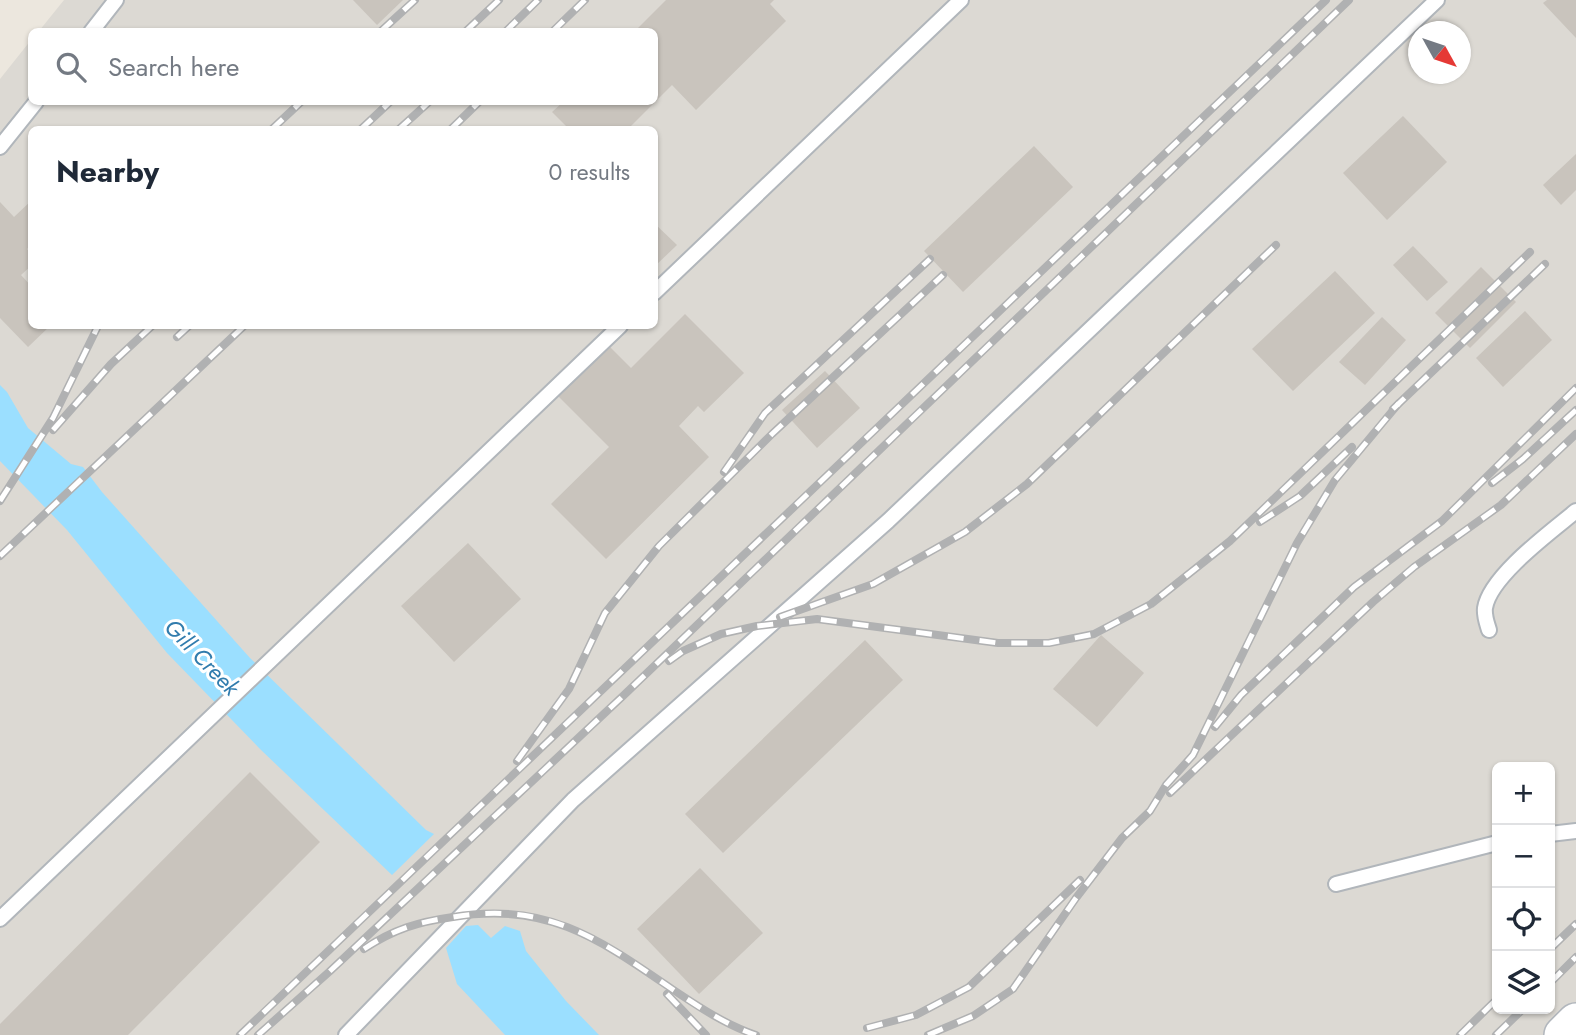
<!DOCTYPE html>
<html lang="en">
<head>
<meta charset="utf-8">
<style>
	body { margin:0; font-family:Jost,sans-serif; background:#f2f2f3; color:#1f2937 }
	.controls { position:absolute; right:21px; bottom:21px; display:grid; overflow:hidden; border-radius:10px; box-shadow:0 2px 5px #0004 }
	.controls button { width:63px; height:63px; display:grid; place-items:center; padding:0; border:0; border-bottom:2px solid #e0e1e3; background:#fff; color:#1f2937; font:35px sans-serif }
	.compass { position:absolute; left:1408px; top:21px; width:63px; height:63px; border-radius:50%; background:#fff; box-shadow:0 2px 5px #0004; rotate:130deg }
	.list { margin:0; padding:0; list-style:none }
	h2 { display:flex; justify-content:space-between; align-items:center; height:91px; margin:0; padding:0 28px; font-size:30px }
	h2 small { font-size:23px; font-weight:400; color:#747a83 }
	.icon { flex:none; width:38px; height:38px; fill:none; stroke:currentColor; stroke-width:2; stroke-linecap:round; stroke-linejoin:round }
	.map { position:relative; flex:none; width:1576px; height:1035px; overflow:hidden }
	.search { position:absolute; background:#fff; box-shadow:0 2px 5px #0004; left:28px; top:28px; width:630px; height:77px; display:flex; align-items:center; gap:18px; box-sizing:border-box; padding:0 24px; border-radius:10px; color:#747a83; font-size:26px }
	.panel { position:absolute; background:#fff; box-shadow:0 2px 5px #0004; left:28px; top:126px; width:630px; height:203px; border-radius:10px }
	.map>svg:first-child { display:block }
</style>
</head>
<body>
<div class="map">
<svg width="1576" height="1035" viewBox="0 0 1576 1035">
	<rect width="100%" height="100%" fill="#ece7de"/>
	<!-- industrial -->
	<path fill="#dcd9d3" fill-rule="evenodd" d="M 64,0 L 1576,0 L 1576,1035 L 0,1035 L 0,79 L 31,40 L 32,102 L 654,102 L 654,32 L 39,31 ZM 1418,32 L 1460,32 L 1460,74 L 1418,74 ZM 32,130 L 654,130 L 654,326 L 32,326 ZM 1497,767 L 1550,767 L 1550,1009 L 1497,1009 Z"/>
	<!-- water -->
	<g fill="#9bdfff">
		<polygon points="0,385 7,392 28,428 71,464 83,467 102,492 250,658 426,830 434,834 392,875 260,749 167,653 67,530 0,461"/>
		<polygon points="478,925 491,938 505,926 520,931 526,951 566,1001 599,1035 505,1035 457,984 446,948 466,926"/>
	</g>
	<!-- building -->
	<g fill="#c9c4bd">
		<polygon points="353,0 403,0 377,25"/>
		<polygon points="666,0 774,0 770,4 786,21 696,110 672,85 627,130 570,130 552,112 563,102 654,102 654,32 634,32"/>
		<polygon points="1547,0 1576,0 1576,38 1543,3"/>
		<polygon points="1403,116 1447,162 1387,220 1343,173"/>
		<polygon points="1034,146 1073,187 963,292 924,251"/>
		<polygon points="1576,154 1576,190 1561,205 1543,185"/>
		<polygon points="32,200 32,244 27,249 32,254 32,265 21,275 32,287 32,326 50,326 28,347 0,318 0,202 14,217"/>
		<polygon points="654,223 677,245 654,267"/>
		<polygon points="1413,246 1448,282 1427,301 1393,265"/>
		<polygon points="1481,267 1516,302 1470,348 1435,313"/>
		<polygon points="1335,271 1375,313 1293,391 1252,349"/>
		<polygon points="1525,311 1552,340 1503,387 1476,358"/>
		<polygon points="685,314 744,373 704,412 698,406 679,426 709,457 606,559 551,504 609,447 557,395 608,345 631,368"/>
		<polygon points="1382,317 1406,340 1365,385 1339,362"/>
		<polygon points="825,371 860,408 817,448 782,410"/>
		<polygon points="468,543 521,599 454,662 401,606"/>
		<polygon points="1101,635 1144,673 1097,727 1053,689"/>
		<polygon points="865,640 903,680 723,853 685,814"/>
		<polygon points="250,772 320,842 128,1035 0,1035 0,1024"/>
		<polygon points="700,868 763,933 699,994 637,929"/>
	</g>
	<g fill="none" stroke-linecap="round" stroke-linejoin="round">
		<!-- service casing -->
		<g stroke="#b1b6bb" stroke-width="18">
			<g id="service">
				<polyline points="91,32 116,0"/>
				<polyline points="0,147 36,102"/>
				<polyline points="654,293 961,0"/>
				<path d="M 1489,630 C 1487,623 1484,616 1485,608 C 1490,576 1552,531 1576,511"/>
				<polyline points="1550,834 1576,831"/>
				<polyline points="1336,884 1497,843"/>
				<polyline points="0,919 620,326"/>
				<polyline points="346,1035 573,800 888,521 1437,0"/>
			</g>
		</g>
		<!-- secondary casing -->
		<g stroke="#b2b7bd" stroke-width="40">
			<polyline id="secondary" points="1563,1035 1576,1022"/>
		</g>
		<!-- service -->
		<use href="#service" stroke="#fff" stroke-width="14"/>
		<!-- secondary -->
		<use href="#secondary" stroke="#fff" stroke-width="37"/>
		<!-- rail casing -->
		<g stroke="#b0b1b2" stroke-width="8">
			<g id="rail">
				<polyline points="380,32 415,0"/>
				<polyline points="465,32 499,0"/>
				<polyline points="505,32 538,0"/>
				<polyline points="552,32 585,0"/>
				<polyline points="271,130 301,102"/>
				<polyline points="360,130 390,102"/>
				<polyline points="398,130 429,102"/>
				<polyline points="450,130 479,102"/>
				<polyline points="177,337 189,326"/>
				<polyline points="1393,409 1545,264"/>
				<polyline points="53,430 111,364 152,326"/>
				<polyline points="724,472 765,413 930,259"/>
				<polyline points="1492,483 1523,459 1576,410"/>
				<polyline points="0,501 53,418 98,326"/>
				<polyline points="1260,522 1300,496 1352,447"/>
				<polyline points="0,556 244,326"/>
				<polyline points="780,617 873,584 965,532 1027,484 1276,245"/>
				<polyline points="669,661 683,651 721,634 757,626 817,619 998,643 1049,643 1094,634 1151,604 1230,541 1530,252"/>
				<polyline points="1215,727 1241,695 1354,587 1442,521 1576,388"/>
				<polyline points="517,761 569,689 605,613 659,546 772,434 943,275"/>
				<polyline points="1170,793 1373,602 1414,567 1501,505 1576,434"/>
				<path d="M 364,949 C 394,929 418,922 453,917 C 547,901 599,939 672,989 C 699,1007 726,1025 756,1035"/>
				<polyline points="1550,949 1576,924"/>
				<polyline points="1550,983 1576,957"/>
				<polyline points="667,994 706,1035"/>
				<polyline points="867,1028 916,1015 969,987 1080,880"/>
				<polyline points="240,1035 1326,0"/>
				<polyline points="258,1035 329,972 624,695 1349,0"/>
				<polyline points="928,1035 973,1016 1013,989 1076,898 1122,838 1150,811 1166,785 1193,755 1297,543 1335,480 1399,403"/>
				<polyline points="1460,1035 1497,999"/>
				<polyline points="1496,1035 1523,1009"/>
			</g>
		</g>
		<!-- rail -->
		<use href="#rail" stroke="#fff" stroke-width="5" stroke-dasharray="16" stroke-linecap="butt"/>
	</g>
	<g text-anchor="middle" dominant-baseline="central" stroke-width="6" stroke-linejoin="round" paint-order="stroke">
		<!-- water labels -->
		<g font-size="23" font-style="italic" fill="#317cad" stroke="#fff">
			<text transform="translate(202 657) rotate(46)">Gill Creek</text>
		</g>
	</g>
</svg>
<div class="controls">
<button>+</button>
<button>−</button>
<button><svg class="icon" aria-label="locate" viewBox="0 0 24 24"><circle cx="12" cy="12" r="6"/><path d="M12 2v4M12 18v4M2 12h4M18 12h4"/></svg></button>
<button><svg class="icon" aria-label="layers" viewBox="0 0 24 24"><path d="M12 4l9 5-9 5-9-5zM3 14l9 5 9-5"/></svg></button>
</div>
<svg class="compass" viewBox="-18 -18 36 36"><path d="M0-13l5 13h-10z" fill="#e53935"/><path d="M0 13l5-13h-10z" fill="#747a83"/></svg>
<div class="search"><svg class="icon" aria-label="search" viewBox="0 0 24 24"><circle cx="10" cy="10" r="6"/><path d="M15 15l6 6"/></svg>Search here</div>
<section class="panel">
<h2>Nearby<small>0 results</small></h2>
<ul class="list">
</ul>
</section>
</div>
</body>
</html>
